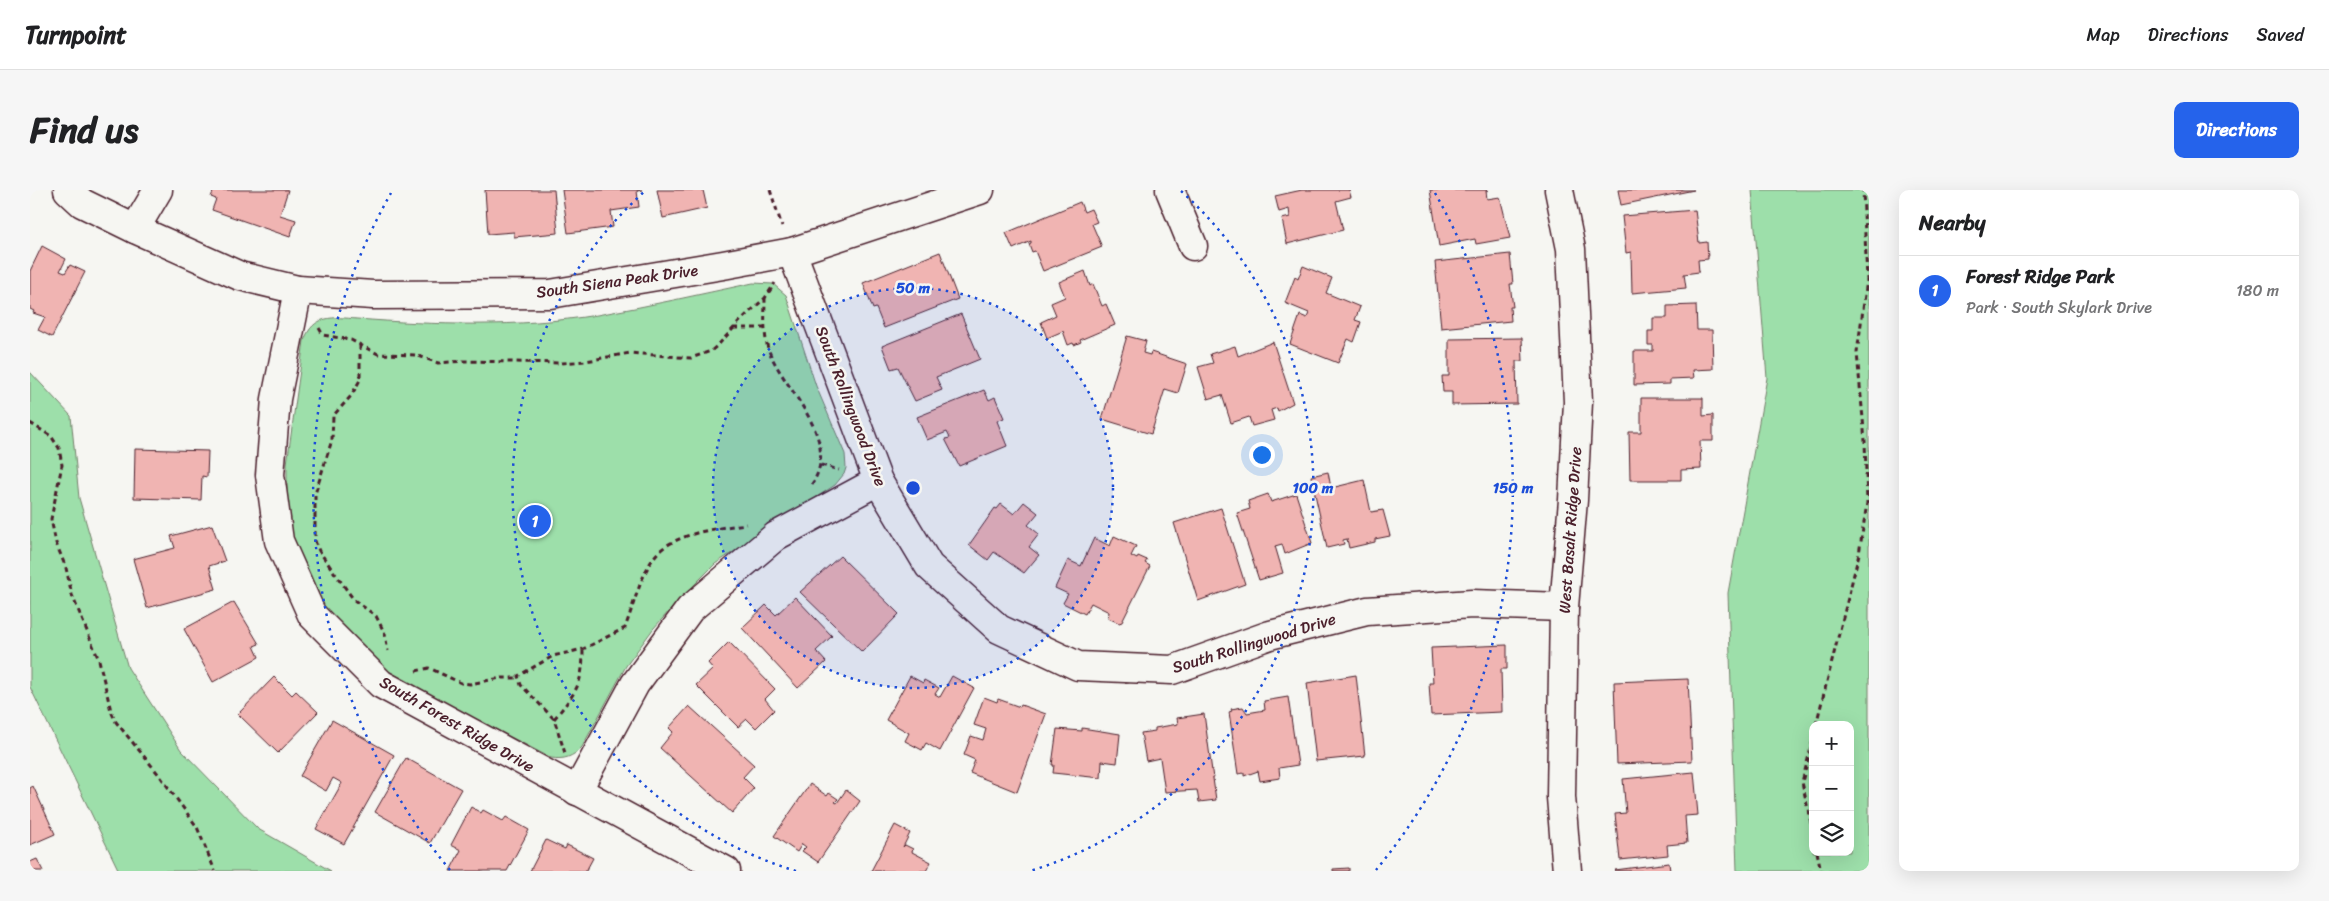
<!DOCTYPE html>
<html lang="en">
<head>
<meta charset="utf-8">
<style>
	body { margin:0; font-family:Sriracha,sans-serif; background:#f6f6f6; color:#202124 }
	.controls { position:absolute; right:15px; bottom:15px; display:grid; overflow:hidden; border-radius:10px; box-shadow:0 5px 20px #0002 }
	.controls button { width:45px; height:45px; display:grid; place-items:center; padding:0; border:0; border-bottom:1px solid #e0e0e0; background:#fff; color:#202124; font:25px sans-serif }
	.you { position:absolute; left:1231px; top:264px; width:18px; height:18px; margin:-12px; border:4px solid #fff; border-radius:50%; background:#1a73e8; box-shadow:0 0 0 8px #1a73e833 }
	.badge { display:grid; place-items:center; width:32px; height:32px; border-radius:50%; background:#2563eb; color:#fff; font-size:16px; font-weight:700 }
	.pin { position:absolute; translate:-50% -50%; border:2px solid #fff; box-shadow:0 1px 5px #0006 }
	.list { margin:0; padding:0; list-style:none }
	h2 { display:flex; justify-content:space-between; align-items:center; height:65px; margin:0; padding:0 20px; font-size:21px }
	h2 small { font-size:16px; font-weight:400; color:#757577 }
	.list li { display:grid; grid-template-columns:32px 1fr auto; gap:15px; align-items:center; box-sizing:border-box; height:70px; padding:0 20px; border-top:1px solid #e0e0e0 }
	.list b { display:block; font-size:19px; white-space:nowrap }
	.list p { margin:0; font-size:16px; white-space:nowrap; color:#757577 }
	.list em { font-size:16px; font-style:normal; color:#757577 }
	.icon { flex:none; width:28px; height:28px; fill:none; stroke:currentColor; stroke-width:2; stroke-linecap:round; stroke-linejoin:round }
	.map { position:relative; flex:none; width:1839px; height:681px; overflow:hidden; border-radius:10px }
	header { display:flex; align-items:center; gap:30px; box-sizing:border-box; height:70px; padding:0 25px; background:#fff; border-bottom:1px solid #e0e0e0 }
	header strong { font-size:24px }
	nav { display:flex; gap:28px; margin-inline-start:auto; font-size:18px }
	.intro { display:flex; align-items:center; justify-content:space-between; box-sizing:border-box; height:120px; padding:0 30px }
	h1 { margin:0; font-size:35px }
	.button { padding:12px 22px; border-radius:10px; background:#2563eb; color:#fff; font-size:18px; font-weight:700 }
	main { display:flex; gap:30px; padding:0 30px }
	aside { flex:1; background:#fff; border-radius:10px; box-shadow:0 5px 20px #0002 }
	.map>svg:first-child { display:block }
</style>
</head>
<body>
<header>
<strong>Turnpoint</strong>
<nav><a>Map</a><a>Directions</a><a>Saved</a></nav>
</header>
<div class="intro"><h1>Find us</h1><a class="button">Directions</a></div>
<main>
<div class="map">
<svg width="1839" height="681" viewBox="0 0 1839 681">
	<rect width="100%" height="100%" fill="#f6f6f2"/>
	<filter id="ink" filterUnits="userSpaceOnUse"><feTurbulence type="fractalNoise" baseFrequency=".02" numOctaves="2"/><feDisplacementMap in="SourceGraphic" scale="10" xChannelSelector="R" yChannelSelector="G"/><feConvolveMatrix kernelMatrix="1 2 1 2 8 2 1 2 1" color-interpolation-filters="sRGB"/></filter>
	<g filter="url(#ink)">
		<!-- green -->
		<g fill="#9ddfaa" stroke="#747f6a" fill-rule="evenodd">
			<path d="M 1722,0 L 1839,0 L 1839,681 L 1707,681 L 1698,403 L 1737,188 ZM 1783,535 L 1820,535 L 1820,662 L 1783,662 Z"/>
			<path d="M 723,93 L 743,94 L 756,105 L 786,196 L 815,264 L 816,278 L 814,284 L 805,295 L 685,374 L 651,408 L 623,439 L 596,476 L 552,557 C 543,567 534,570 521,568 L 408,509 L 346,474 L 291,414 L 267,366 L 261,343 L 257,319 L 257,274 L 274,151 C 283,124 304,127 327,129 C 406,135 488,138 567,125 C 619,116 671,104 723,93 Z"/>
			<polygon points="0,182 41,226 49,308 98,478 151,560 228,639 301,681 89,681 0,497"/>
		</g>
		<!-- building -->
		<g fill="#f0b4b2" stroke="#4a1f2b">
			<polygon points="184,0 258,0 250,25 266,30 260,47 182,20 186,9 181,7"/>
			<polygon points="455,0 524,0 528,43 484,47 484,42 458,44"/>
			<polygon points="532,0 612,0 607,1 609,17 581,21 583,37 538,43"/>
			<polygon points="627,0 673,0 677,18 633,28"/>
			<polygon points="1272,0 1319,0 1321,7 1306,11 1313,40 1257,54 1252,29 1260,27 1259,19 1249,22 1245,6"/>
			<polygon points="1400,0 1458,0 1456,1 1457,9 1470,7 1480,48 1446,54 1445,49 1409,56"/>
			<polygon points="1588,0 1664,0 1591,15"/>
			<polygon points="1050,12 1054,22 1061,19 1067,32 1062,34 1072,57 1013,81 1005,61 1002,62 999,54 1001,53 1001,51 983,59 976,43"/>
			<polygon points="1665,20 1669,53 1677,52 1678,69 1668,70 1669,82 1654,84 1656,98 1602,103 1601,62 1596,63 1592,26"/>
			<polygon points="12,56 36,69 30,81 35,83 40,75 55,82 22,147 8,140 15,127 3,123 4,121 0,119 0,81"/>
			<polygon points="910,62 928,109 854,138 846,118 843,119 833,93"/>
			<polygon points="1480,64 1483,94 1480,94 1483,117 1480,117 1481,131 1411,138 1405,72"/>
			<polygon points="1273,76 1302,88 1296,103 1330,117 1325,130 1331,132 1324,152 1318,149 1308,173 1260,154 1270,125 1277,128 1279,123 1255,113 1265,87 1268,89"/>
			<polygon points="1055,81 1060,96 1063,94 1072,116 1076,114 1085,135 1050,150 1051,152 1044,155 1043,153 1038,155 1033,141 1017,148 1011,132 1026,125 1021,113 1035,107 1029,92"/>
			<polygon points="1666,115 1667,140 1682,140 1683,179 1663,180 1664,188 1640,189 1640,194 1604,195 1604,161 1623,161 1623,155 1618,155 1618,141 1623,141 1623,128 1637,128 1637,116"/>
			<polygon points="931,124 950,169 906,187 912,200 885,211 868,177 861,179 852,156"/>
			<polygon points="1097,146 1116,151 1113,163 1120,165 1121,162 1157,174 1148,203 1135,199 1121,244 1072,229"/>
			<polygon points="1492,148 1493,171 1486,171 1487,214 1422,215 1422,202 1413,202 1412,186 1419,186 1419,149"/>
			<polygon points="1243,152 1263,213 1248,221 1247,218 1241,220 1244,230 1222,236 1219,227 1201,233 1192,205 1178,209 1168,177 1183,173 1180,164 1205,156 1208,166"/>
			<polygon points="954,200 959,210 965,207 974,228 967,231 977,256 929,276 915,249 920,248 917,242 897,250 887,227"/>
			<polygon points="1611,208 1673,208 1673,226 1683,225 1683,251 1670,251 1671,279 1651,280 1651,290 1600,290 1599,242 1611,242"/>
			<polygon points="105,259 178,261 177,287 172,286 171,310 104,308"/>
			<polygon points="1298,282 1301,298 1334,290 1341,322 1353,320 1360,346 1345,349 1345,352 1319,358 1317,349 1313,350 1314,354 1297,358 1281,286"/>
			<polygon points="1238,304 1241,312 1266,304 1282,353 1255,364 1252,354 1245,356 1253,383 1229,390 1207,323 1220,319 1218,311"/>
			<polygon points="994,312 1008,323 998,335 1009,344 999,357 1009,365 994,383 964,362 958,370 939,355 965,318 967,319 971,314 984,324"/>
			<polygon points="1191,318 1215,394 1168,411 1144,333"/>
			<polygon points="182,335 195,371 179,376 186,399 117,418 103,369 145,358 141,346"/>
			<polygon points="1084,346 1106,356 1101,366 1107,369 1108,366 1117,370 1115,373 1120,376 1092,432 1089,433 1078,428 1079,422 1061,413 1055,424 1033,413 1038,404 1025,398 1038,370 1051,376 1064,348 1080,356"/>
			<polygon points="810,366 869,424 832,462 770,402"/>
			<polygon points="765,407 802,446 786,461 796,472 768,498 712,438 736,415 746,425"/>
			<polygon points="204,412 229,454 224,456 229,467 183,492 154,439"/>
			<polygon points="699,452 745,499 735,509 744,520 726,538 717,529 708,537 666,495 683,479 678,473"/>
			<polygon points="1477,455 1477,479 1471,479 1472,522 1401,525 1399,493 1403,493 1401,458"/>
			<polygon points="1326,485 1335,566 1286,571 1277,493"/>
			<polygon points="880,486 893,493 894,490 909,498 905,504 910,507 922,486 944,498 910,561 896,553 892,560 875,551 879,543 856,530"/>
			<polygon points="244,487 262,505 266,501 288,522 248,563 208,524"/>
			<polygon points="1658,489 1662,571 1587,574 1584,492"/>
			<polygon points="954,507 967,512 968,509 990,517 991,515 1016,524 987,602 940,583 945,570 934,565 941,546 953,550 956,539 944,535"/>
			<polygon points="1258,507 1268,575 1249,578 1250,588 1230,591 1228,581 1214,586 1214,583 1208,584 1199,522 1202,521 1201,519 1213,517 1217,523 1235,520 1234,511"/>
			<polygon points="659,516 724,575 713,587 724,598 702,623 630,558 643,542 639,538"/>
			<polygon points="1174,524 1186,610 1169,612 1167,600 1135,602 1130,568 1116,571 1111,543 1125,541 1125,538 1148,534 1147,528"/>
			<polygon points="302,530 364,565 314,654 286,639 312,593 303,588 296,601 270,586"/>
			<polygon points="1052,538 1090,544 1087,573 1072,571 1071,588 1023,583 1024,575 1022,575 1027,539 1052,541"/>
			<polygon points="376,568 431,599 400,653 345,622"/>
			<polygon points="1664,582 1668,625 1655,626 1657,653 1637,655 1638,665 1590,670 1585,624 1596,623 1593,589"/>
			<polygon points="780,594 797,606 799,603 808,609 805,612 807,613 816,600 830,611 788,672 772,661 776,657 772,654 767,662 744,646"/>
			<polygon points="3,596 25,644 0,655 0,598"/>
			<polygon points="441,617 451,623 453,620 473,631 476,627 499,640 477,681 420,681 431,660 421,655"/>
			<polygon points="865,635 880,643 873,657 875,655 883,659 882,662 901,672 896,681 841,681"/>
			<polygon points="516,650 535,659 537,655 563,668 556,681 500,681"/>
			<polygon points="7,669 13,681 0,681 0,672"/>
			<polygon points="1639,673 1640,681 1586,681 1585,680"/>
			<polygon points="1319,678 1319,681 1303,681 1303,679"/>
		</g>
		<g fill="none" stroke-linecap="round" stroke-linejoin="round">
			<!-- street casing -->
			<g stroke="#4a1f2b" stroke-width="31">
				<g id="street">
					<polyline points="38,0 52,13 105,39 210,86 268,100 343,105 520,104 693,75 762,62 950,0"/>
					<polyline points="1140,0 1163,56"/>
					<polyline points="1529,0 1541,59 1548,212 1543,310 1534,417 1531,607 1537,681"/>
					<polyline points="105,39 128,0"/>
					<polyline points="762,62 848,291 899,376 969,439 1048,476 1142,480 1240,445 1337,421 1442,414 1534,417"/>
					<polyline points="268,100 246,209 240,285 249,351 282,425 351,494 696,681"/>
					<polyline points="547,601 605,494 660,419 746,346 848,291"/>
				</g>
			</g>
			<!-- path -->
			<g stroke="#4a1f2b" stroke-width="3" stroke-dasharray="5 4" stroke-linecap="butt">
				<polyline points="740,0 752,36"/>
				<path d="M 735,108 C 735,124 733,146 739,161 C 755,201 812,248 782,294"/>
				<polyline points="289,138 293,145 321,150 348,164 386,165 408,173 434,171 532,173 556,171 600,163 661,168 681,161 689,154 712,129 735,108 745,93"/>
				<polyline points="704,138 735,138"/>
				<polyline points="330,155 330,190 321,206 303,226 302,250 285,304 285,351 289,361 324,410 346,426 355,444 358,461"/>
				<polyline points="0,233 21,246 29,258 32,275 21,329 26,353 36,378 42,405 69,470 81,521 86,532 130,586 167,637 185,681"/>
				<polyline points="791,275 809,280"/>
				<polyline points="386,481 399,478 431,493 440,494 471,488 487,488"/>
				<path d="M 524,529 C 546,502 553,495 553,459"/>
				<polyline points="1786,535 1829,364 1837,313 1835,251 1827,163 1837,90 1833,0"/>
				<polyline points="1783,550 1772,592 1783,642"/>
				<path d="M 535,563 L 524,529 L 491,495 L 488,486 L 523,466 L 553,459 L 595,438 C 603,417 611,384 625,366 C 643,343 689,338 716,334"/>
				<polyline points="1787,662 1791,681"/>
			</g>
			<!-- street -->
			<use href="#street" stroke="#f6f6f2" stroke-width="28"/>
		</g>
	</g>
	<!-- distance rings -->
	<circle cx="883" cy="298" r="200" fill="#1d4ed8" fill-opacity=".12"/>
	<g fill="none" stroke="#1d4ed8" stroke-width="2.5" stroke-dasharray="2.5 5">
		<circle cx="883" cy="298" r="200"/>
		<path d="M766 681A400 400 0 0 1 615 1M1151 1A400 400 0 0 1 1000 681"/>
		<path d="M420 680A600 600 0 0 1 361 3M1405 3A600 600 0 0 1 1346 680"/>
	</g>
	<g text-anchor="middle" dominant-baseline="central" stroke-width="5" stroke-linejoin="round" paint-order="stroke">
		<!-- street labels -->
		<g font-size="16" fill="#4a1f2b" stroke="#f6f6f2">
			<text transform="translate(587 91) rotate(-8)">South Siena Peak Drive</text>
			<text transform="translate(821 216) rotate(69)">South Rollingwood Drive</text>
			<text transform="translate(1540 340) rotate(-86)">West Basalt Ridge Drive</text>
			<text transform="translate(1224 453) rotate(-17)">South Rollingwood Drive</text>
			<text transform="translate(427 534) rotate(30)">South Forest Ridge Drive</text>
		</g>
	</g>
	<circle cx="883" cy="298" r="8" fill="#1d4ed8" stroke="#f6f6f2" stroke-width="2.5"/>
	<g font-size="15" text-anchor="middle" font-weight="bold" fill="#1d4ed8" stroke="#f6f6f2" stroke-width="5" stroke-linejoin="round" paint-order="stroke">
		<text x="883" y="103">50 m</text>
		<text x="1283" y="303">100 m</text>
		<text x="1483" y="303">150 m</text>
	</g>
</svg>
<div class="controls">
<button>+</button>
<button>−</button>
<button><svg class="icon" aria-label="layers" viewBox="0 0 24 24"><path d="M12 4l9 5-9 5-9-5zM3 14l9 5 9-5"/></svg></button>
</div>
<div class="you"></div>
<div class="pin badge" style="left:505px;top:331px">1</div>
</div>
<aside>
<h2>Nearby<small></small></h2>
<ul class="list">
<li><span class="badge">1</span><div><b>Forest Ridge Park</b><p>Park · South Skylark Drive</p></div><em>180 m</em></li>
</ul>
</aside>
</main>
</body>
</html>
